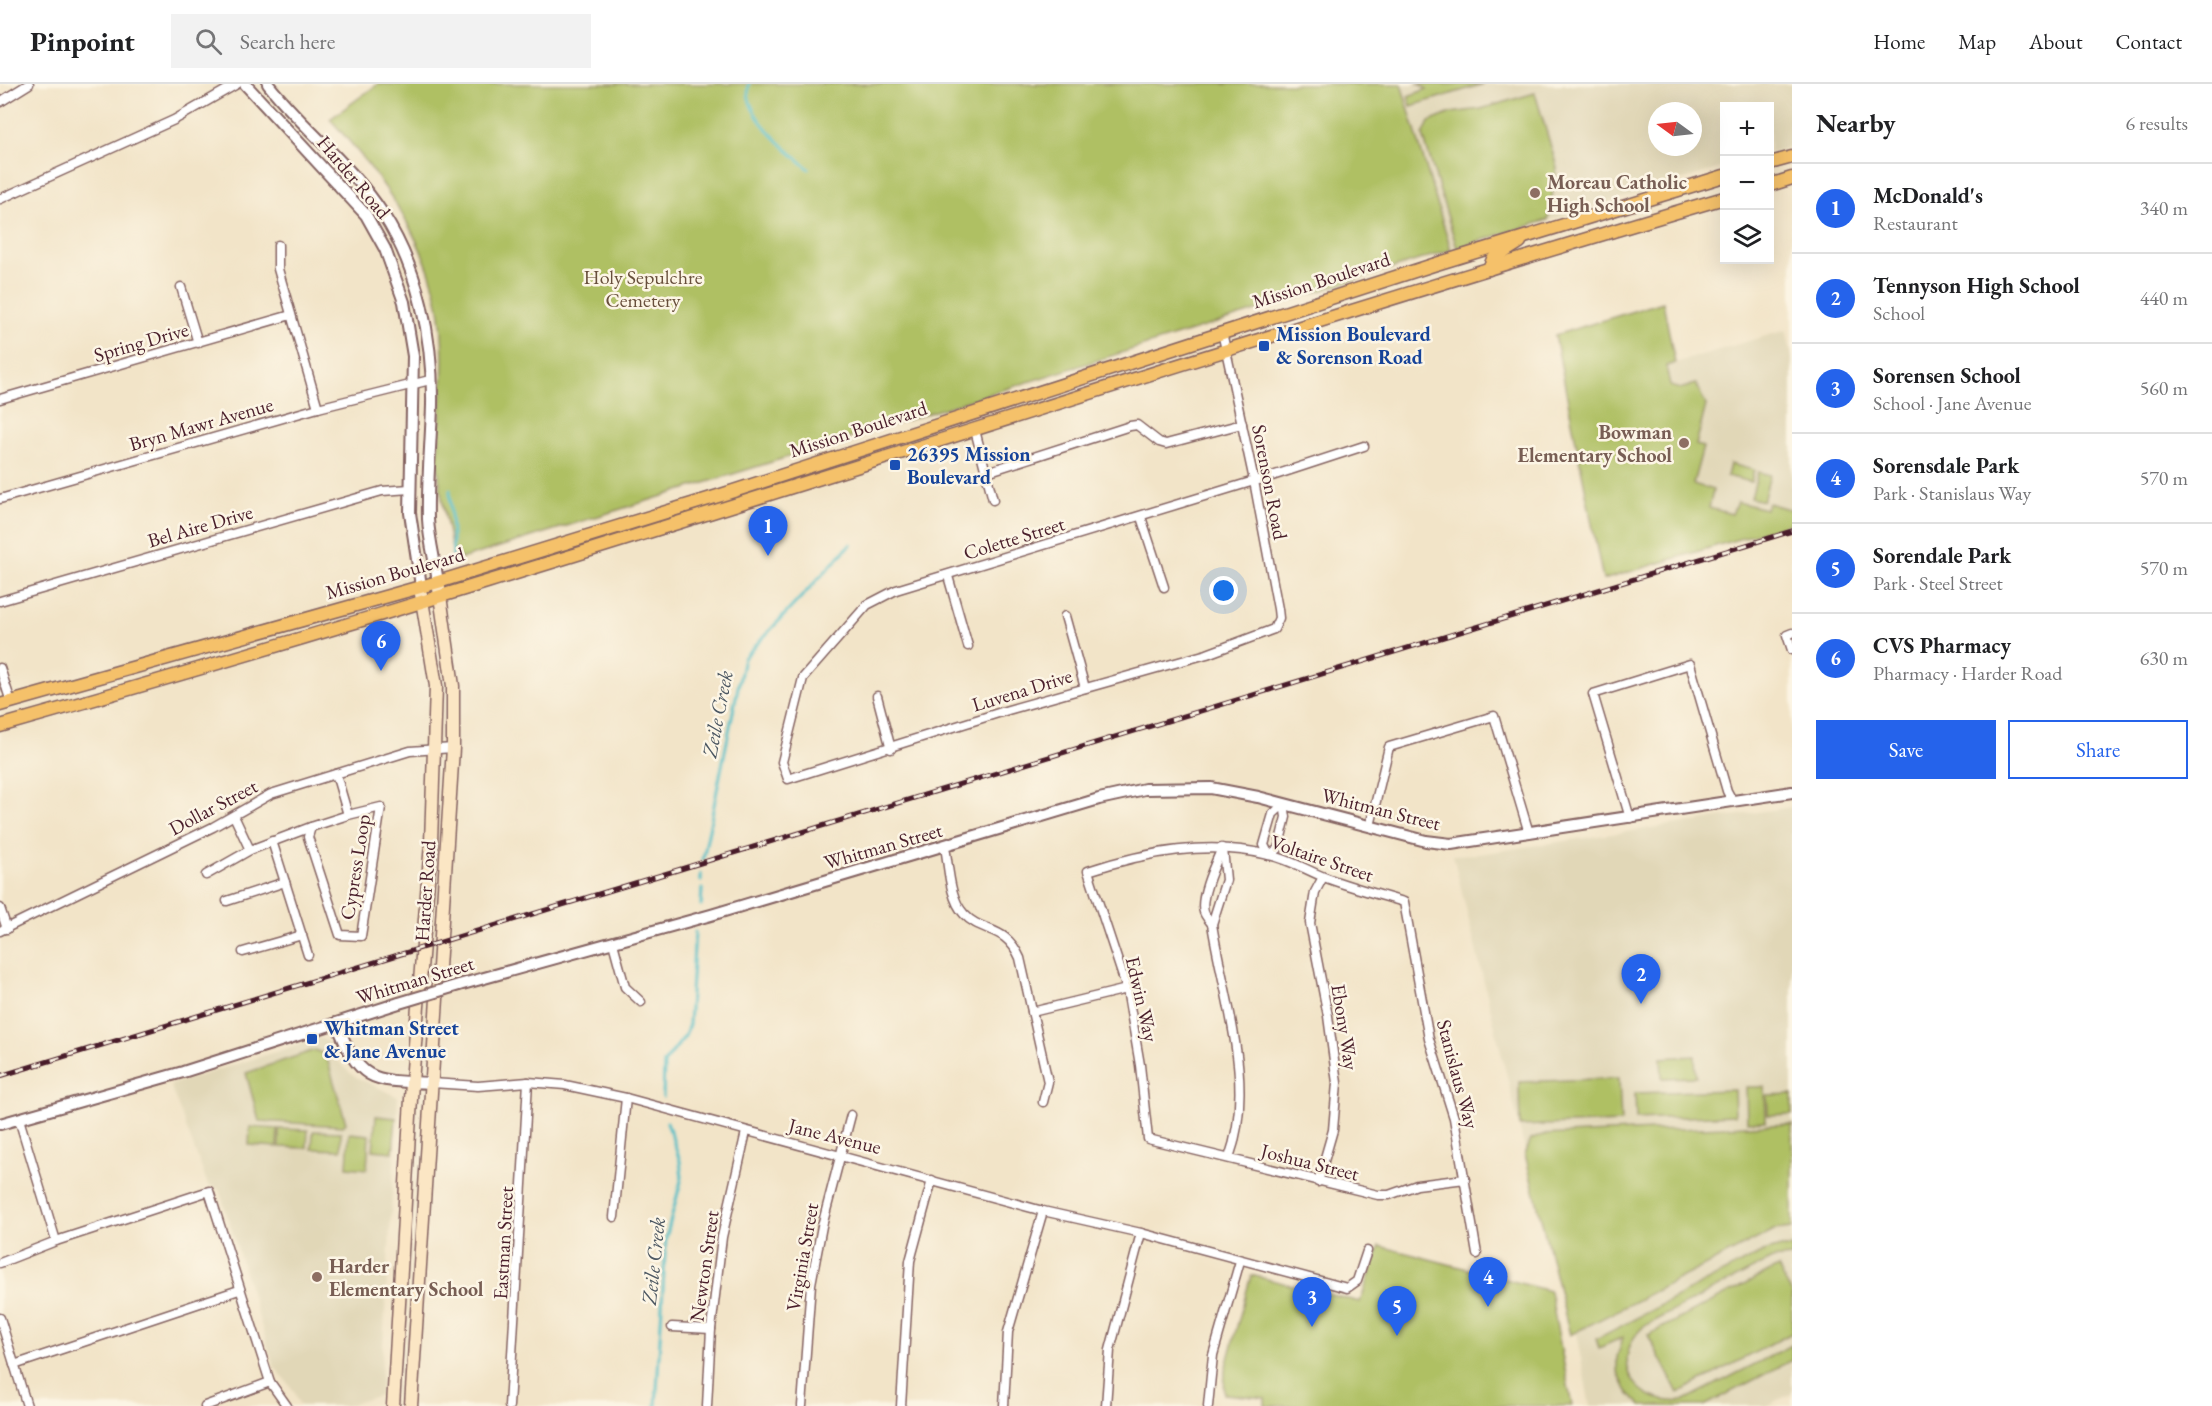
<!DOCTYPE html>
<html lang="en">
<head>
<meta charset="utf-8">
<style>
	body { margin:0; font-family:"EB Garamond",serif; background:#f2f2f2; color:#202124 }
	.controls { position:absolute; right:18px; top:18px; display:grid; overflow:hidden; border-radius:0px; box-shadow:0 6px 24px #0002 }
	.controls button { width:54px; height:54px; display:grid; place-items:center; padding:0; border:0; border-bottom:2px solid #e0e0e0; background:#fff; color:#202124; font:30px sans-serif }
	.compass { position:absolute; left:1648px; top:18px; width:54px; height:54px; border-radius:50%; background:#fff; box-shadow:0 6px 24px #0002; rotate:285deg }
	.you { position:absolute; left:1224px; top:507px; width:21px; height:21px; margin:-15px; border:4px solid #fff; border-radius:50%; background:#1a73e8; box-shadow:0 0 0 9px #1a73e833 }
	.badge { display:grid; place-items:center; width:39px; height:39px; border-radius:50%; background:#2563eb; color:#fff; font-size:20px; font-weight:700 }
	.pin { position:absolute; translate:-50% -50px; filter:drop-shadow(0 2px 3px #0008) }
	.pin::after { content:''; position:absolute; top:32px; width:21px; height:18px; background:inherit; clip-path:polygon(0 0,100% 0,50% 100%) }
	.list { margin:0; padding:0; list-style:none }
	h2 { display:flex; justify-content:space-between; align-items:center; height:78px; margin:0; padding:0 24px; font-size:26px }
	h2 small { font-size:20px; font-weight:400; color:#757577 }
	.list li { display:grid; grid-template-columns:39px 1fr auto; gap:18px; align-items:center; box-sizing:border-box; height:90px; padding:0 24px; border-top:2px solid #e0e0e0 }
	.list b { display:block; font-size:22px; white-space:nowrap }
	.list p { margin:0; font-size:20px; white-space:nowrap; color:#757577 }
	.list em { font-size:20px; font-style:normal; color:#757577 }
	.actions { display:flex; gap:12px; padding:18px 24px }
	.actions a { flex:1; padding:14px 0; border:2px solid #2563eb; border-radius:0px; text-align:center; font-size:21px; color:#2563eb }
	.actions .main { background:#2563eb; color:#fff }
	.icon { flex:none; width:33px; height:33px; fill:none; stroke:currentColor; stroke-width:2; stroke-linecap:round; stroke-linejoin:round }
	.map { position:relative; flex:none; width:1792px; height:1322px; overflow:hidden }
	header { display:flex; align-items:center; gap:36px; box-sizing:border-box; height:84px; padding:0 30px; background:#fff; border-bottom:2px solid #e0e0e0 }
	header strong { font-size:28px }
	nav { display:flex; gap:33px; margin-inline-start:auto; font-size:21px }
	.search { width:420px; height:54px; background:#f2f2f2; display:flex; align-items:center; gap:15px; box-sizing:border-box; padding:0 21px; border-radius:0px; color:#757577; font-size:22px }
	main { display:flex }
	aside { flex:1; background:#fff }
	.map>svg:first-child { display:block }
</style>
</head>
<body>
<header>
<strong>Pinpoint</strong>
<div class="search"><svg class="icon" aria-label="search" viewBox="0 0 24 24"><circle cx="10" cy="10" r="6"/><path d="M15 15l6 6"/></svg>Search here</div>
<nav><a>Home</a><a>Map</a><a>About</a><a>Contact</a></nav>
</header>
<main>
<div class="map">
<svg width="1792" height="1322" viewBox="0 0 1792 1322">
	<rect width="100%" height="100%" fill="#fcf5e5"/>
	<filter id="ink" filterUnits="userSpaceOnUse"><feTurbulence type="fractalNoise" baseFrequency=".0167" numOctaves="2"/><feDisplacementMap in="SourceGraphic" scale="12" xChannelSelector="R" yChannelSelector="G"/><feConvolveMatrix kernelMatrix="1 2 1 2 8 2 1 2 1" color-interpolation-filters="sRGB"/></filter>
	<filter id="wash" filterUnits="userSpaceOnUse"><feTurbulence type="fractalNoise" baseFrequency=".008" numOctaves="4" result="noise"/><feDisplacementMap in="SourceGraphic" scale="24" xChannelSelector="R" yChannelSelector="G"/><feGaussianBlur stdDeviation="1.35" result="paint"/><feColorMatrix in="noise" values="0 0 0 0 0 0 0 0 0 0 0 0 0 0 0 0 0 1.4 0 .05"/><feComposite in="paint" operator="in"/></filter>
	<g filter="url(#wash)">
		<rect width="100%" height="100%" fill="#f2e4c8"/>
		<!-- built -->
		<g fill="#e1d7b7" fill-rule="evenodd">
			<path d="M 1401,0 L 1792,0 L 1792,62 L 1770,69 L 1770,22 L 1724,22 L 1724,83 L 1451,166 ZM 1657,27 L 1693,27 L 1693,63 L 1657,63 Z"/>
			<polygon points="1663,218 1675,279 1786,246 1792,274 1792,439 1603,496 1555,251"/>
			<polygon points="1792,723 1792,1309 1767,1322 1590,1322 1576,1249 1570,1251 1453,771 1479,770"/>
			<polygon points="320,954 329,959 338,977 352,991 398,1013 380,1311 346,1322 300,1322 294,1307 274,1282 219,1105 208,1101 170,1001"/>
		</g>
		<!-- green -->
		<g fill="#afc064" stroke="#7c7048" stroke-width="1.5">
			<path d="M 378,0 L 1401,0 L 1451,166 L 461,475 L 452,466 C 447,437 438,405 438,376 C 439,331 446,285 441,240 C 433,161 381,92 330,35 Z"/>
			<polygon points="1418,0 1484,0 1411,22 1408,12 1427,5"/>
			<polygon points="1535,9 1557,83 1548,136 1457,164 1423,51 1429,38 1451,29 1481,25"/>
			<polygon points="1663,218 1675,279 1666,282 1670,302 1680,305 1696,300 1706,321 1696,361 1703,363 1693,400 1713,406 1709,424 1732,430 1737,418 1766,425 1768,419 1792,426 1792,439 1603,496 1555,251"/>
			<polygon points="1730,380 1754,386 1751,398 1727,392"/>
			<polygon points="1758,388 1770,391 1763,417 1751,414"/>
			<polygon points="315,966 326,971 346,1039 343,1042 259,1037 246,989"/>
			<polygon points="1695,972 1696,993 1662,994 1661,974"/>
			<polygon points="1619,994 1621,1038 1520,1042 1519,998"/>
			<polygon points="1746,1003 1765,1003 1766,1037 1747,1038"/>
			<polygon points="1734,1006 1735,1031 1636,1035 1635,1009"/>
			<polygon points="1792,1010 1792,1030 1768,1031 1767,1011"/>
			<polygon points="376,1032 396,1034 393,1068 373,1066"/>
			<polygon points="1792,1040 1792,1144 1774,1146 1570,1251 1525,1070 1531,1056 1542,1051"/>
			<polygon points="250,1043 278,1045 277,1063 249,1061"/>
			<polygon points="279,1045 308,1046 307,1064 279,1063"/>
			<polygon points="313,1047 341,1048 341,1066 312,1065"/>
			<polygon points="349,1049 369,1051 367,1085 347,1083"/>
			<polygon points="1380,1162 1550,1207 1572,1322 1265,1322 1265,1314 1224,1310 1225,1286 1251,1191 1360,1218"/>
			<path d="M 1781,1163 L 1792,1163 L 1792,1173 L 1772,1175 L 1644,1242 C 1608,1275 1634,1322 1683,1317 L 1792,1261 L 1792,1276 L 1704,1322 L 1641,1322 L 1626,1306 L 1617,1286 L 1617,1273 L 1623,1253 L 1599,1264 L 1596,1255 L 1763,1168 Z"/>
			<polygon points="1778,1183 1792,1210 1792,1249 1678,1309 1648,1251"/>
		</g>
		<g fill="none" stroke-linecap="round" stroke-linejoin="round">
			<!-- stream -->
			<g stroke="#50bec7" stroke-width="3">
				<path d="M 749,0 C 741,30 789,67 809,85"/>
				<polyline points="450,406 453,474"/>
				<polyline points="703,775 744,574 851,460"/>
				<polyline points="701,790 701,797"/>
				<polyline points="701,821 702,805"/>
				<polyline points="663,1013 664,979 685,952 689,940 695,848"/>
				<polyline points="656,1322 666,1154 682,1093 680,1077 667,1038"/>
			</g>
		</g>
	</g>
	<g filter="url(#ink)">
		<g fill="none" stroke-linecap="round" stroke-linejoin="round">
			<!-- minor casing -->
			<g stroke="#856462" stroke-width="11">
				<g id="minor">
					<polyline points="0,18 29,0"/>
					<polyline points="0,115 174,36 237,0"/>
					<polyline points="278,161 278,185 318,324"/>
					<polyline points="181,203 198,259"/>
					<polyline points="1222,248 1252,387 1254,397 1278,525 1279,534 1274,545 1207,570 1008,626 788,695 782,678 803,594 867,521 896,506 1254,397 1263,395 1364,362"/>
					<polyline points="0,315 291,231"/>
					<polyline points="975,346 993,416"/>
					<polyline points="987,388 1130,342 1137,341 1159,358 1166,360 1242,340"/>
					<polyline points="0,415 318,324 430,296"/>
					<polyline points="1141,433 1164,503"/>
					<polyline points="948,492 968,562"/>
					<polyline points="0,517 382,407 410,405"/>
					<polyline points="1065,532 1085,604"/>
					<polyline points="1792,549 1787,551 1792,566"/>
					<polyline points="0,584 11,618"/>
					<polyline points="877,612 891,665"/>
					<polyline points="336,690 348,731 311,743 308,753 340,851 361,852 381,723 348,731"/>
					<polygon points="1284,720 1286,733 1278,765 1269,771 1264,761 1273,730"/>
					<polyline points="234,732 250,766"/>
					<polyline points="1630,734 1593,610 1690,580 1727,707 1733,718"/>
					<polyline points="1370,742 1389,663 1494,632 1529,749"/>
					<polyline points="272,757 308,871"/>
					<path d="M 945,763 C 949,783 949,814 964,830 C 982,850 1005,840 1020,874 L 1048,998 L 1043,1018"/>
					<path d="M 1222,764 C 1216,778 1199,813 1204,828 C 1205,832 1210,837 1212,840 C 1224,916 1256,999 1229,1074"/>
					<polyline points="206,791 250,766 311,743"/>
					<polyline points="227,817 285,798"/>
					<polyline points="0,824 7,845"/>
					<polyline points="1212,840 1226,796 1223,765"/>
					<polyline points="0,847 213,743 271,710 410,667 453,664"/>
					<polyline points="613,859 625,903 641,918"/>
					<polyline points="243,868 302,851"/>
					<polyline points="1032,928 1127,905"/>
					<polyline points="432,999 478,1002 528,998 565,1001 626,1014 1043,1127 1141,1149 1347,1204 1357,1197 1367,1167"/>
					<polyline points="19,1035 56,1157"/>
					<path d="M 1465,1095 L 1417,1101 L 1389,1111 L 1378,1111 L 1148,1055 L 1140,981 L 1127,905 L 1088,787 C 1146,768 1209,756 1269,771 C 1289,775 1306,786 1324,793 C 1350,803 1377,810 1404,818 L 1429,955 L 1454,1034 L 1477,1170"/>
					<polyline points="1318,1098 1333,1046 1337,999 1328,932 1310,839 1315,808 1323,793"/>
					<polyline points="614,1133 626,1014"/>
					<polyline points="0,1179 56,1157 209,1107 270,1298 287,1322"/>
					<polyline points="0,1234 27,1322"/>
					<polyline points="672,1243 711,1245"/>
					<polyline points="14,1281 239,1206"/>
					<polyline points="205,1322 270,1298"/>
					<polyline points="509,1322 528,998"/>
					<polyline points="707,1322 711,1245 722,1153 746,1048"/>
					<polyline points="802,1322 811,1200 822,1142 851,1031"/>
					<polyline points="901,1322 910,1177 932,1096"/>
					<polyline points="1004,1322 1008,1248 1043,1127"/>
					<polyline points="1106,1322 1110,1266 1141,1149"/>
					<polyline points="1208,1322 1213,1271 1240,1177"/>
				</g>
			</g>
			<!-- tertiary casing -->
			<g stroke="#856462" stroke-width="14">
				<g id="tertiary">
					<polyline points="245,0 366,131 385,165 395,193 404,218 413,272 410,429 421,502"/>
					<path d="M 268,0 C 304,46 351,80 383,130 C 419,186 433,254 432,321 C 431,359 427,397 428,435 C 429,456 435,477 438,498"/>
					<polyline points="459,901 711,831 1099,715 1145,705 1211,704 1258,713 1426,757 1451,760 1792,708"/>
					<path d="M 337,939 C 359,998 371,997 432,999"/>
					<polyline points="0,1040 183,988 399,919"/>
				</g>
			</g>
			<!-- secondary casing -->
			<g stroke="#856462" stroke-width="15">
				<g id="secondary">
					<polyline points="393,1322 412,998 431,759 436,602 421,510"/>
					<polyline points="411,1322 453,664 453,602 438,498"/>
				</g>
			</g>
			<!-- primary casing -->
			<g stroke="#856462" stroke-width="15">
				<g id="primary">
					<polyline points="1770,79 1792,73"/>
					<polyline points="1770,101 1792,94"/>
					<polyline points="1489,185 1493,175 1520,158"/>
					<polyline points="0,621 438,498 718,412 1433,181 1724,92"/>
					<path d="M 0,642 C 579,479 1148,284 1724,114"/>
				</g>
			</g>
			<!-- minor -->
			<use href="#minor" stroke="#fff" stroke-width="8"/>
			<!-- tertiary -->
			<use href="#tertiary" stroke="#fff" stroke-width="10"/>
			<!-- secondary -->
			<use href="#secondary" stroke="#fbe6c4" stroke-width="12"/>
			<!-- primary -->
			<use href="#primary" stroke="#f5c16b" stroke-width="12"/>
			<!-- rail casing -->
			<g stroke="#4a1f2b" stroke-width="5">
				<polyline id="rail" points="0,992 1792,447"/>
			</g>
			<!-- rail -->
			<use href="#rail" stroke="#fcf5e5" stroke-width="3" stroke-dasharray="9" stroke-linecap="butt"/>
			<!-- tertiary-bridge casing -->
			<g stroke="#856462" stroke-width="14" stroke-linecap="butt">
				<polyline id="tertiary-bridge" points="399,919 459,901"/>
			</g>
			<!-- tertiary-bridge -->
			<use href="#tertiary-bridge" stroke="#fff" stroke-width="10"/>
		</g>
	</g>
	<!-- markers -->
	<g fill="#8d6e63" stroke="#fcf5e5" stroke-width="2">
		<circle cx="1535" cy="109" r="6"/>
		<circle cx="1684" cy="359" r="6"/>
		<circle cx="317" cy="1193" r="6"/>
	</g>
	<g fill="#1a4fb4" stroke="#fcf5e5" stroke-width="2">
		<rect x="1258" y="256" width="12" height="12" rx="3"/>
		<rect x="889" y="375" width="12" height="12" rx="3"/>
		<rect x="306" y="949" width="12" height="12" rx="3"/>
	</g>
	<g text-anchor="middle" dominant-baseline="central" stroke-width="5" stroke-linejoin="round" paint-order="stroke">
		<!-- street labels -->
		<g font-size="20" fill="#4a1f2b" stroke="#fcf5e5">
			<text transform="translate(354 93) rotate(50)">Harder Road</text>
			<text transform="translate(1321 196) rotate(-18)">Mission Boulevard</text>
			<text transform="translate(141 258) rotate(-16)">Spring Drive</text>
			<text transform="translate(201 340) rotate(-16)">Bryn Mawr Avenue</text>
			<text transform="translate(858 345) rotate(-18)">Mission Boulevard</text>
			<text transform="translate(1270 398) rotate(79)">Sorenson Road</text>
			<text transform="translate(200 442) rotate(-16)">Bel Aire Drive</text>
			<text transform="translate(1014 454) rotate(-17)">Colette Street</text>
			<text transform="translate(395 489) rotate(-16)">Mission Boulevard</text>
			<text transform="translate(1022 606) rotate(-17)">Luvena Drive</text>
			<text transform="translate(213 723) rotate(-28)">Dollar Street</text>
			<text transform="translate(1381 725) rotate(14)">Whitman Street</text>
			<text transform="translate(883 762) rotate(-16)">Whitman Street</text>
			<text transform="translate(1322 774) rotate(19)">Voltaire Street</text>
			<text transform="translate(355 783) rotate(-81)">Cypress Loop</text>
			<text transform="translate(425 807) rotate(-86)">Harder Road</text>
			<text transform="translate(415 896) rotate(-17)">Whitman Street</text>
			<text transform="translate(1142 915) rotate(77)">Edwin Way</text>
			<text transform="translate(1345 943) rotate(81)">Ebony Way</text>
			<text transform="translate(1458 990) rotate(75)">Stanislaus Way</text>
			<text transform="translate(835 1052) rotate(14)">Jane Avenue</text>
			<text transform="translate(1310 1078) rotate(14)">Joshua Street</text>
			<text transform="translate(503 1159) rotate(-87)">Eastman Street</text>
			<text transform="translate(802 1173) rotate(-80)">Virginia Street</text>
			<text transform="translate(704 1182) rotate(-82)">Newton Street</text>
		</g>
		<!-- education labels -->
		<g font-size="20" font-weight="bold" fill="#785e54" stroke="#fcf5e5" text-anchor="start">
			<text x="1547" y="98">Moreau Catholic<tspan x="1547" dy="23">High School</tspan></text>
			<text x="1672" y="348" text-anchor="end">Bowman<tspan x="1672" dy="23">Elementary School</tspan></text>
			<text x="329" y="1182">Harder<tspan x="329" dy="23">Elementary School</tspan></text>
		</g>
		<!-- park labels -->
		<g font-size="20" fill="#684f3c" stroke="#fcf5e5">
			<text x="643" y="193">Holy Sepulchre<tspan x="643" dy="23">Cemetery</tspan></text>
		</g>
		<!-- transit labels -->
		<g font-size="20" font-weight="bold" fill="#164399" stroke="#fcf5e5" text-anchor="start">
			<text x="1276" y="250">Mission Boulevard<tspan x="1276" dy="23">&amp; Sorenson Road</tspan></text>
			<text x="907" y="370">26395 Mission<tspan x="907" dy="23">Boulevard</tspan></text>
			<text x="324" y="944">Whitman Street<tspan x="324" dy="23">&amp; Jane Avenue</tspan></text>
		</g>
		<!-- water labels -->
		<g font-size="21" font-style="italic" fill="#4c5762" stroke="#fcf5e5">
			<text transform="translate(717 630) rotate(-79)">Zeile Creek</text>
			<text transform="translate(653 1177) rotate(-84)">Zeile Creek</text>
		</g>
	</g>
</svg>
<div class="controls">
<button>+</button>
<button>−</button>
<button><svg class="icon" aria-label="layers" viewBox="0 0 24 24"><path d="M12 4l9 5-9 5-9-5zM3 14l9 5 9-5"/></svg></button>
</div>
<svg class="compass" viewBox="-18 -18 36 36"><path d="M0-13l5 13h-10z" fill="#e53935"/><path d="M0 13l5-13h-10z" fill="#757577"/></svg>
<div class="you"></div>
<div class="pin badge" style="left:768px;top:472px">1</div>
<div class="pin badge" style="left:1641px;top:920px">2</div>
<div class="pin badge" style="left:1312px;top:1243px">3</div>
<div class="pin badge" style="left:1488px;top:1223px">4</div>
<div class="pin badge" style="left:1397px;top:1252px">5</div>
<div class="pin badge" style="left:381px;top:587px">6</div>
</div>
<aside>
<h2>Nearby<small>6 results</small></h2>
<ul class="list">
<li><span class="badge">1</span><div><b>McDonald's</b><p>Restaurant</p></div><em>340 m</em></li>
<li><span class="badge">2</span><div><b>Tennyson High School</b><p>School</p></div><em>440 m</em></li>
<li><span class="badge">3</span><div><b>Sorensen School</b><p>School · Jane Avenue</p></div><em>560 m</em></li>
<li><span class="badge">4</span><div><b>Sorensdale Park</b><p>Park · Stanislaus Way</p></div><em>570 m</em></li>
<li><span class="badge">5</span><div><b>Sorendale Park</b><p>Park · Steel Street</p></div><em>570 m</em></li>
<li><span class="badge">6</span><div><b>CVS Pharmacy</b><p>Pharmacy · Harder Road</p></div><em>630 m</em></li>
</ul>
<div class="actions"><a class="main">Save</a><a>Share</a></div>
</aside>
</main>
</body>
</html>
